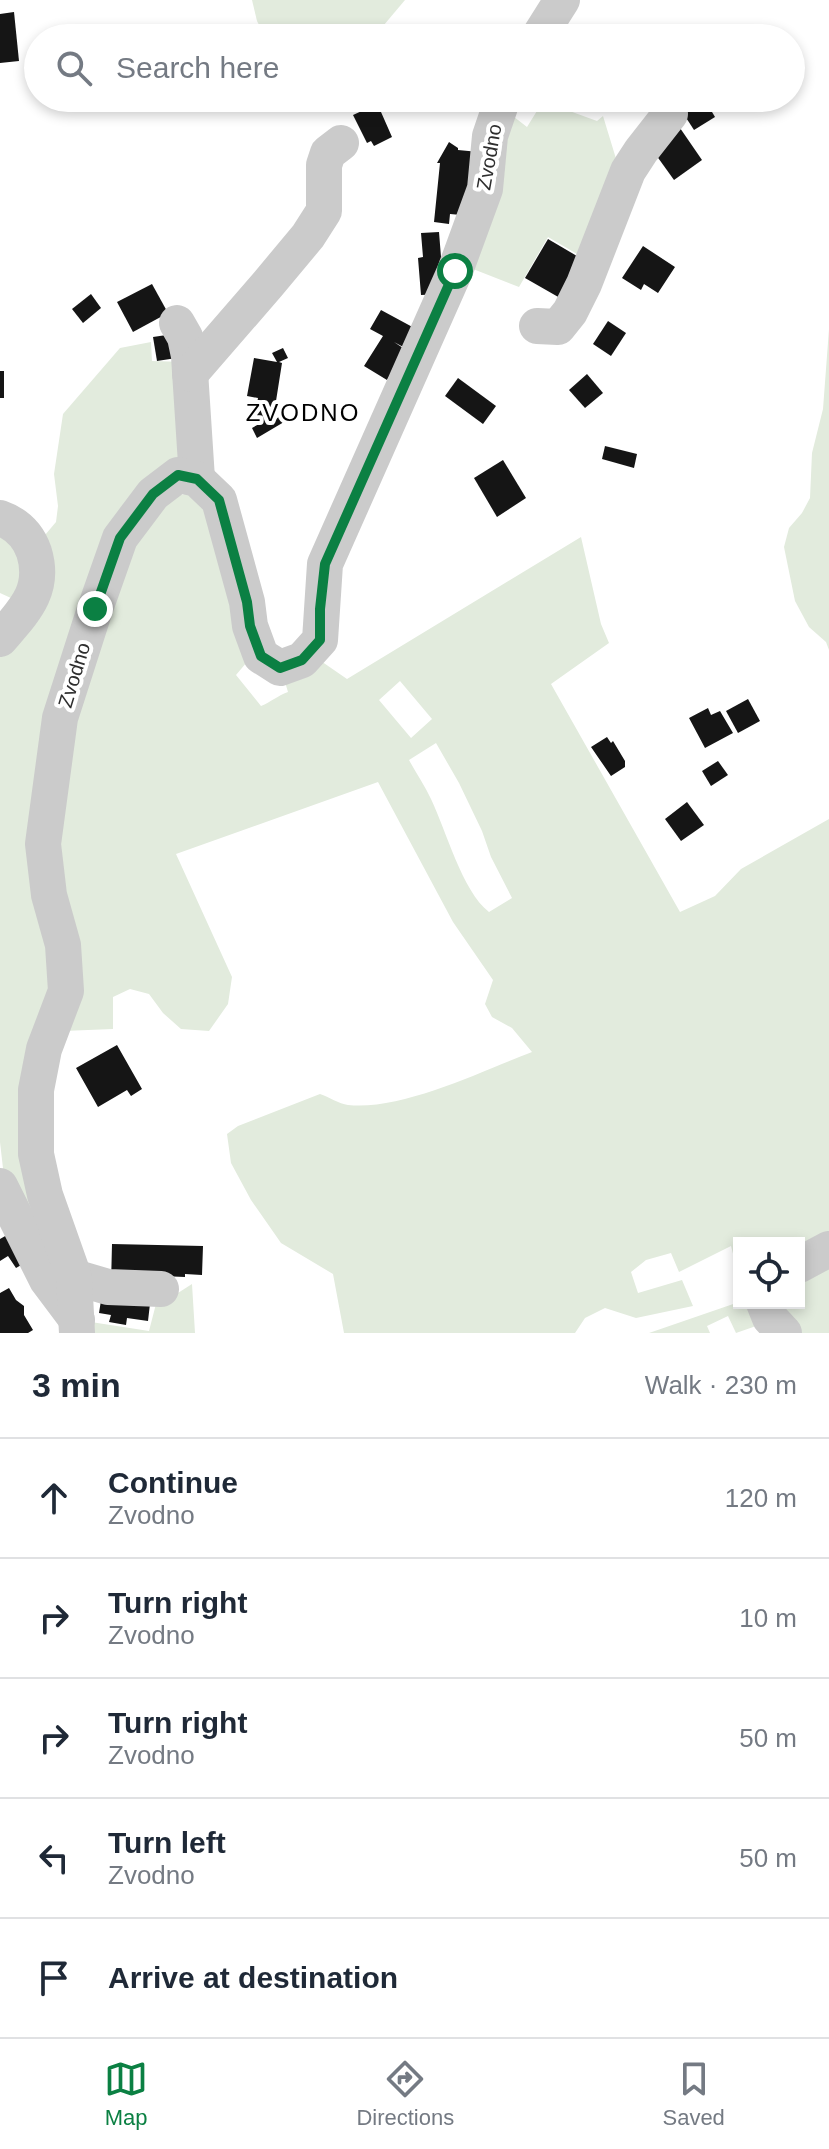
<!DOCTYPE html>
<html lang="en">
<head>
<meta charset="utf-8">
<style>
	body { margin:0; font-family:Arial,sans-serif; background:#f2f2f3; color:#1f2937 }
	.controls { position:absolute; right:24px; bottom:24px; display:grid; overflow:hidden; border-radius:0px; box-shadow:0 4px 12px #0003 }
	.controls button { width:72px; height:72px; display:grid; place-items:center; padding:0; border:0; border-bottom:2px solid #e0e1e3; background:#fff; color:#1f2937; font:40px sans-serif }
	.stop { position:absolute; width:24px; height:24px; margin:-18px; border:6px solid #0b8043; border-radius:50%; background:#fff }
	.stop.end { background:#0b8043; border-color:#fff; box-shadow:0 2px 8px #0008 }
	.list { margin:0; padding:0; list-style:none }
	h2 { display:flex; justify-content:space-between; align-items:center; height:104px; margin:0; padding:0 32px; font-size:34px }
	h2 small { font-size:26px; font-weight:400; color:#747a83 }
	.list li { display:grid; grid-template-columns:52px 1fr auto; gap:24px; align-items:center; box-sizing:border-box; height:120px; padding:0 32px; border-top:2px solid #e0e1e3 }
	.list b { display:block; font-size:30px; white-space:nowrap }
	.list p { margin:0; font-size:26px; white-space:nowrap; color:#747a83 }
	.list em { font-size:26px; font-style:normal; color:#747a83 }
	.icon { flex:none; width:44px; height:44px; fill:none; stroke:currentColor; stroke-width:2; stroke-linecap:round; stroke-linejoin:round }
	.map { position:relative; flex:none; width:829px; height:1333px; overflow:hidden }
	.search { position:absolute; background:#fff; box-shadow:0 4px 12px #0003; left:24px; right:24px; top:24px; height:88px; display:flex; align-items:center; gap:20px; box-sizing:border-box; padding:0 28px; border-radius:44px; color:#747a83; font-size:30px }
	.sheet { height:704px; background:#fff }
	nav { display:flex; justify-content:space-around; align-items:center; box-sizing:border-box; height:112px; border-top:2px solid #e0e1e3; background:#fff; font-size:22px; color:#747a83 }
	nav a { display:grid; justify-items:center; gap:4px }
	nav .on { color:#0b8043 }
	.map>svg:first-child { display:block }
</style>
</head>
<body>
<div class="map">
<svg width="829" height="1333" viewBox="0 0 829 1333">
	<rect width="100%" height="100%" fill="#fff"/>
	<!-- green -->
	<g fill="#e2ebdd" fill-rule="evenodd">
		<polygon points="252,0 405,0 373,38 266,38 257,21"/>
		<polygon points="545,98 557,98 553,105 597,121 603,116 621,175 589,261 548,237 519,287 473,269 504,109 527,127"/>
		<polygon points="829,329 829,650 826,642 809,627 795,601 784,547 789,528 802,513 810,498 812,453 823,409"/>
		<polygon points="151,342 152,361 187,362 180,456 137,500 54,719 60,983 35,1067 61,1244 4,1177 0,1142 0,649 40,541 56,522 58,506 54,474 63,414 120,348"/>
		<path d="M 204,492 L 252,656 L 236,675 L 261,706 C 271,702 277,696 288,692 L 285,682 L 318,659 L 347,679 L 581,537 L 601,624 L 609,643 L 551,684 L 680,912 L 715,896 L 741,869 L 829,819 L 829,1242 L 799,1257 L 799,1243 L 739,1243 L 739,1277 L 731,1246 L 679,1272 L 671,1253 L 646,1260 L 631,1272 L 638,1293 L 682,1280 L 693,1306 L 636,1318 L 605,1308 L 585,1318 L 575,1333 L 344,1333 L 333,1274 L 281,1243 L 251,1200 L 231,1163 L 227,1134 L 238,1126 L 320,1094 C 329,1097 339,1104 348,1105 C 401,1111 482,1071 532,1052 L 512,1028 L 492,1017 L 485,1004 L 493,980 L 453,922 L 378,782 L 176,854 L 232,977 L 228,1004 L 209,1031 L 181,1029 L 163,1013 L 149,994 L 130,989 L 113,997 L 113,1029 L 63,1031 L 57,896 L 56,800 L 110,590 L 160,497 ZM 400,681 L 432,719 L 411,738 L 379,700 ZM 436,743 L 459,783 L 482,831 L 491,857 L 512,898 L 489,912 C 462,891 446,830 431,799 C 425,786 416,773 409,760 Z"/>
		<polygon points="0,526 24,543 24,604 0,593"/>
		<polygon points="829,1255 829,1333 790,1333 774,1303 799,1303 799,1269"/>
		<polygon points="192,1284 195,1333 89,1333 91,1322 149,1331 157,1300 167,1300"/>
		<polygon points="739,1302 758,1303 759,1325 736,1333 728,1316 707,1326 710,1333 649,1333"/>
	</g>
	<!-- building -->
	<g fill="#151515">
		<polygon points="14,12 19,61 0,63 0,14"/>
		<polygon points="767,27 772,37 756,38 754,33"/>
		<polygon points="379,98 385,111 381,112 392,137 374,146 371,141 367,143 353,115 364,110 362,106"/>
		<polygon points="631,98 648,98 642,106"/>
		<polygon points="667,98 704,98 678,115"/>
		<polygon points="705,100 715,117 694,130 683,113"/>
		<polygon points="680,128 702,160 674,180 651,148"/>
		<polygon points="449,142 458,148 458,150 479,152 472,216 450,214 449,224 434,222 440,163 437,163"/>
		<polygon points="439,232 444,294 421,295 418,258 423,257 421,233"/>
		<polygon points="548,239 582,259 560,298 525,278"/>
		<polygon points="643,246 675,267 658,293 644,284 641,290 622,278"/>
		<polygon points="152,284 168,313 133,332 117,302"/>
		<polygon points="91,294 101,308 83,323 72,309"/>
		<polygon points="381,310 418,330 407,349 394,342 406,350 387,380 364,366 383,336 370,329"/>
		<polygon points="608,321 626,333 611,356 593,344"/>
		<polygon points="180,333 183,357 157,361 153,337"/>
		<polygon points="283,348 288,358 279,362 282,363 276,401 280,402 279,412 273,412 272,422 280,416 284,422 257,438 252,428 259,424 253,423 258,398 247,396 254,358 277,362 272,353"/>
		<rect x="0" y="371" width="4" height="27"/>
		<polygon points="587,374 603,393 585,408 569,390"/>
		<polygon points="458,378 496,406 483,424 445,396"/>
		<polygon points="605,446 637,454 634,468 602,459"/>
		<polygon points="503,460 526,498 497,517 474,478"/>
		<polygon points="748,699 760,721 738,733 726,711"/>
		<polygon points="708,708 711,715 720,711 733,733 705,748 689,718"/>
		<polygon points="607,737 611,743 613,741 625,761 625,767 611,776 591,747"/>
		<polygon points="718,761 728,775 711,786 702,771"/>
		<polygon points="687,802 704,825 681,841 665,819"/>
		<polygon points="117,1045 142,1089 131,1096 127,1090 98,1107 76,1068"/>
		<polygon points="14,1231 30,1260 16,1268 8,1256 0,1261 0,1239"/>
		<polygon points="112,1244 203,1246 202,1275 185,1274 185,1277 161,1276 111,1285"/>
		<polygon points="9,1288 16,1300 24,1306 24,1315 33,1330 28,1333 0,1333 0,1293"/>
		<polygon points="103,1288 151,1295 148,1321 127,1318 126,1325 109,1322 111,1315 99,1313"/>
	</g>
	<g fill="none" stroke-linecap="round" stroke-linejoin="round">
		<!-- minor -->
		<g stroke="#cbcbcb" stroke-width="36">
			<polyline points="538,38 562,0"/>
			<polyline points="177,323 185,337 189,356 197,479"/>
			<polyline points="537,326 558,327 570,312 584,284 628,171 641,151 670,114"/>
			<polyline points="190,374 268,284 308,236 324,211 324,165 328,153 341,143"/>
			<path d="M 0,518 C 17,524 28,535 34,552 C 46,591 23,612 0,639"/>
			<polyline points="0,1186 47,1280 77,1320"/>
			<polyline points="799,1265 829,1249"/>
			<polyline points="74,1277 108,1287 161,1289"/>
			<polyline points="764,1303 770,1318 784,1333"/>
			<polyline points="77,1333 74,1277 45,1195 36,1154 36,1090 44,1049 66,991 63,945 49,895 43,844 60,718 95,609 120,538 153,494 178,475 197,479 219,500 247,602 250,626 261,656 280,668 302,660 320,640 325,564 455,271 485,189 490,136 503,98"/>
		</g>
	</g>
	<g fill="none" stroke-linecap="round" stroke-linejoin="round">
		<!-- route -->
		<polyline stroke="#0b8043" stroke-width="10" points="95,609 120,538 153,494 178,475 197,479 219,500 247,602 250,626 261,656 280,668 302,660 320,640 320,609 325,564 455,271"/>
	</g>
	<g text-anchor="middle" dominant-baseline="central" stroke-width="8" stroke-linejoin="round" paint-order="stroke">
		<!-- street labels -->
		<g font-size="20" fill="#2e2e2e" stroke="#fff">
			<text transform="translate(489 157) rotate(-80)">Zvodno</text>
			<text transform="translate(74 675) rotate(-73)">Zvodno</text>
		</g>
		<!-- quarter labels -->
		<g font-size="24" letter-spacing="2" fill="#000" stroke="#fff">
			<text x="303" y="412">ZVODNO</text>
		</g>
	</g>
</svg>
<div class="controls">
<button><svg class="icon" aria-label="locate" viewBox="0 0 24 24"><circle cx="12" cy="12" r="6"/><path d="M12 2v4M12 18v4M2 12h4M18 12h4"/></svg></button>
</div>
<div class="stop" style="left:455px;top:271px"></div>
<div class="stop end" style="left:95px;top:609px"></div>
<div class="search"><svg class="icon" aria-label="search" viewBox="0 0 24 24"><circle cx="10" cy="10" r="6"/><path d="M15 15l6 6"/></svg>Search here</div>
</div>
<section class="sheet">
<h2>3 min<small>Walk · 230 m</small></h2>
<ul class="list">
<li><svg class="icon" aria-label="ahead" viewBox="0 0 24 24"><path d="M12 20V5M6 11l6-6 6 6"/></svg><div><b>Continue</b><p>Zvodno</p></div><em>120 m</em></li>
<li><svg class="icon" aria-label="right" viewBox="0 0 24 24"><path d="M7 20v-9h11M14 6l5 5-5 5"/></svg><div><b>Turn right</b><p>Zvodno</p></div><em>10 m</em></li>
<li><svg class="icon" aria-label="right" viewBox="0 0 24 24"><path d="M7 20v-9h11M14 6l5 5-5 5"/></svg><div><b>Turn right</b><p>Zvodno</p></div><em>50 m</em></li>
<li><svg class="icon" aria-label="left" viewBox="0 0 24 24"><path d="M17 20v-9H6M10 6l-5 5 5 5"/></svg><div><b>Turn left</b><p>Zvodno</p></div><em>50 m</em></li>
<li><svg class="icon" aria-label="arrive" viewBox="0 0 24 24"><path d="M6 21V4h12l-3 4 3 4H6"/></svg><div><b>Arrive at destination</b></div></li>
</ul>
</section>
<nav>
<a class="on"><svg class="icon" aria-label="map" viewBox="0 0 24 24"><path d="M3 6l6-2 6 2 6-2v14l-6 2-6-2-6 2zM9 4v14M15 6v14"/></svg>Map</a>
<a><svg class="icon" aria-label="directions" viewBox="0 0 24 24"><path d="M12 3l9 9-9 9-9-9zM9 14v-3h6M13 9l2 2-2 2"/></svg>Directions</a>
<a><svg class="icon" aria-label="saved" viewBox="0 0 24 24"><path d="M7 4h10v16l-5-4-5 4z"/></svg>Saved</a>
</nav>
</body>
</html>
